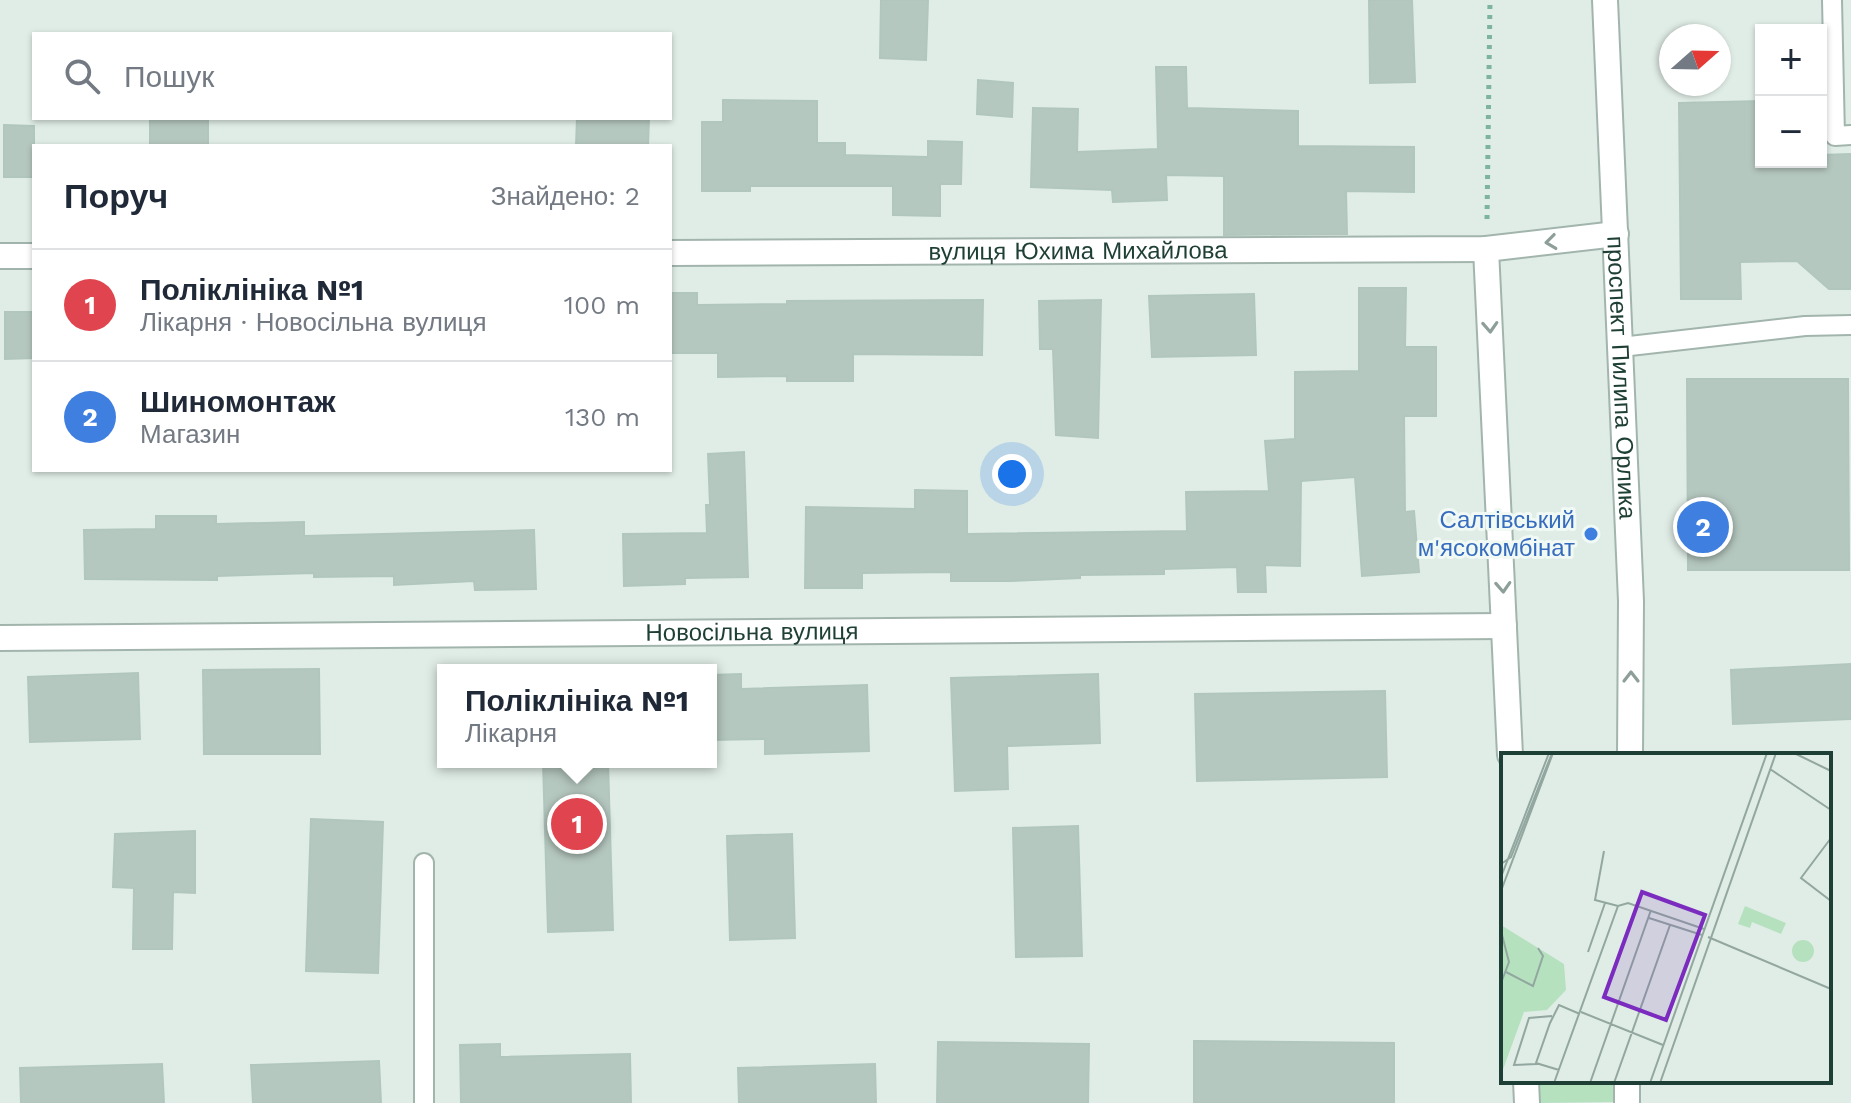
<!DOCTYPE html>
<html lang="uk">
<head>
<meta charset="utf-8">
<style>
	body { margin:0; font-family:"Work Sans",sans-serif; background:#f2f2f3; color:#1f2937 }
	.controls { position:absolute; right:24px; top:24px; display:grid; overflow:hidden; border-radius:0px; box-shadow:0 2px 6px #0004 }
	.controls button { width:72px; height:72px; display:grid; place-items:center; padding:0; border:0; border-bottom:2px solid #e0e1e3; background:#fff; color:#1f2937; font:40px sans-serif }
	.compass { position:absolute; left:1659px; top:24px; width:72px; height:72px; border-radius:50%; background:#fff; box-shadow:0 2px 6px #0004; rotate:70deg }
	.you { position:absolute; left:1012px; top:474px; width:28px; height:28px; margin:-20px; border:6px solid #fff; border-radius:50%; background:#1a73e8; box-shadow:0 0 0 12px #1a73e833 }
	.badge { display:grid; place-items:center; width:52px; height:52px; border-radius:50%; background:#111827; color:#fff; font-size:26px; font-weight:700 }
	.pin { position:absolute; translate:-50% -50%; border:4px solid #fff; box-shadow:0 2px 8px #0006 }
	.popup { position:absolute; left:437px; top:664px; width:280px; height:104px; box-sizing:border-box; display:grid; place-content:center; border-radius:0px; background:#fff; filter:drop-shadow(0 2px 6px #0005); font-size:26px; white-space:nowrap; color:#747a83 }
	.popup b { font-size:30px; color:#1f2937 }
	.popup::after { content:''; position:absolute; left:50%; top:100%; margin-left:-16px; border:16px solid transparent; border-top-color:#fff }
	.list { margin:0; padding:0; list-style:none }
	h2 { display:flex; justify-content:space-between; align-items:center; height:104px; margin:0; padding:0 32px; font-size:34px }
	h2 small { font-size:26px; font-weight:400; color:#747a83 }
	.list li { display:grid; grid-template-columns:52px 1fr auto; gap:24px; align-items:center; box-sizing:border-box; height:112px; padding:0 32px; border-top:2px solid #e0e1e3 }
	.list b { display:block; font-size:30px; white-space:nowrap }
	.list p { margin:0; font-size:26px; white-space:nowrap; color:#747a83 }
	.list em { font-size:26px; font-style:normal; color:#747a83 }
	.icon { flex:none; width:44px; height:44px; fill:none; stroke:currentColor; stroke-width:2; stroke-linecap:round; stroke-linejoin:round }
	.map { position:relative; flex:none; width:1851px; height:1103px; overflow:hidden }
	.search { position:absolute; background:#fff; box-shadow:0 2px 6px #0004; left:32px; top:32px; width:640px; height:88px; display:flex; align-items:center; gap:20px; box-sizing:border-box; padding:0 28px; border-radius:0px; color:#747a83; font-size:30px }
	.panel { position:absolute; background:#fff; box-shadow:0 2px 6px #0004; left:32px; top:144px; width:640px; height:328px; border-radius:0px }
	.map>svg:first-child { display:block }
</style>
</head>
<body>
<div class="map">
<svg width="1851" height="1103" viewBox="0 0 1851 1103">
	<rect width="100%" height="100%" fill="#e0ede6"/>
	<!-- green -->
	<polygon fill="#b6e1bf" points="1539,1081 1615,1081 1615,1102 1540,1103"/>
	<!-- building -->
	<g fill="#b5c8bf" stroke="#b1c7bd" stroke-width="2">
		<polygon points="881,0 928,0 926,60 880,58"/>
		<polygon points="1369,0 1412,0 1415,82 1370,83"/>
		<polygon points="1156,67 1186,67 1187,108 1298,111 1298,146 1414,147 1414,192 1346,191 1347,234 1224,235 1224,176 1166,175 1167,200 1113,202 1112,190 1031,187 1033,108 1078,109 1077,152 1158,149"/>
		<polygon points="978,80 1013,83 1012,117 977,114"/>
		<polygon points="723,100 817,101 817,143 845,143 845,155 928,157 928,141 962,142 961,184 940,184 940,216 893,215 893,186 750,186 750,191 702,191 702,122 723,122"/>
		<polygon points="1761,101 1761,162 1821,162 1821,155 1851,154 1851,289 1829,289 1797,261 1740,262 1741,299 1681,299 1679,103"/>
		<rect x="150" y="118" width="58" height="28"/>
		<polygon points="577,118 649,118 648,146 576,146"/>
		<polygon points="4,125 34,126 34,177 4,177"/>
		<polygon points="1359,288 1406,288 1405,347 1436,347 1436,416 1404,416 1405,512 1414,511 1419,572 1362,576 1355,477 1301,481 1300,566 1265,565 1266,592 1238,592 1237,567 1164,569 1164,574 1080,575 1080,578 1010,581 951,581 951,572 862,573 862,588 805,588 806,507 915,509 915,490 967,491 967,534 1187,531 1186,492 1269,491 1265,441 1295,439 1295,372 1359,371"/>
		<polygon points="670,293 697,293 697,305 787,304 787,301 983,300 982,355 853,354 853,381 787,381 787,376 718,377 718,353 670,353"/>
		<polygon points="1254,294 1256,355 1152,357 1149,296"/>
		<polygon points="1101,300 1098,438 1056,435 1053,349 1040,349 1039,301"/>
		<polygon points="5,312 34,312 34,358 5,359"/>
		<polygon points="1687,379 1848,379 1849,570 1688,570"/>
		<polygon points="744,452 748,577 685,578 685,584 624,586 623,534 707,533 706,505 710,505 708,454"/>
		<polygon points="156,516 216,516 216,524 304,522 304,536 534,530 536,589 475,590 474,581 394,585 394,576 314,577 314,573 217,576 217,580 85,579 84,530 156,529"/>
		<polygon points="1851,664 1851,719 1733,724 1731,670"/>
		<polygon points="319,669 320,754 204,754 203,670"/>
		<polygon points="138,673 140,739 30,742 28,677"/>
		<polygon points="741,674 741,689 867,685 869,751 765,754 765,739 711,740 711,675"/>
		<polygon points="1098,674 1100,743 1007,746 1008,789 955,791 951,678"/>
		<polygon points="1385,691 1387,777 1197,781 1195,694"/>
		<polygon points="543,762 608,762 613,930 548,932"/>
		<polygon points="311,819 383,822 378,973 306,971"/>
		<polygon points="1078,826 1082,956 1016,957 1013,828"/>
		<polygon points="195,831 195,893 173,892 172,949 133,949 134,888 113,887 115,834"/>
		<polygon points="792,834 795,938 730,940 727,836"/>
		<polygon points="1194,1041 1394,1043 1394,1103 1194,1103"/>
		<polygon points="938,1042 1089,1044 1088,1103 937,1103"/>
		<polygon points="500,1044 500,1057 630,1054 631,1103 461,1103 460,1045"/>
		<polygon points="379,1061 381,1103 253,1103 251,1065"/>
		<polygon points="162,1064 164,1103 21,1103 20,1068"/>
		<polygon points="875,1064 876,1103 739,1103 738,1068"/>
	</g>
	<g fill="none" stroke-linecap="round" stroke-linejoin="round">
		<!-- lane casing -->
		<g stroke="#a2b5ad" stroke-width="22">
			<g id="lane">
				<polyline points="1832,0 1835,136 1851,135"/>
				<polyline points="1621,347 1805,326 1851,325"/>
				<polyline points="424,1103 424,863"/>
			</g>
		</g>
		<!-- street casing -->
		<g stroke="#a2b5ad" stroke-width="28">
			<g id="street">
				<path id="s1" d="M 1605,0 L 1631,601 L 1630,755"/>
				<polyline points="1486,249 1510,755"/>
				<path id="s2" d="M 670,253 L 1486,249 L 1616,234"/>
				<polyline points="0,256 34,256"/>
				<path id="s3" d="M 0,638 L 1504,626"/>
				<polyline points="1526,1081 1527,1103"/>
				<polyline points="1627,1103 1627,1081"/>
			</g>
		</g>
		<!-- path -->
		<polyline stroke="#7cb4a0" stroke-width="5" stroke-dasharray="4 6" stroke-linecap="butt" points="1487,219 1490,0"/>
		<!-- lane -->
		<use href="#lane" stroke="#fff" stroke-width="18"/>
		<!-- street -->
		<use href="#street" stroke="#fff" stroke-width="24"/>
	</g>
	<!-- one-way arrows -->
	<defs><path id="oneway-chevron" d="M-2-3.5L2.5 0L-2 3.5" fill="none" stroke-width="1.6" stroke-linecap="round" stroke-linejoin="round" transform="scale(2)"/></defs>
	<g stroke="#8e9f9a">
		<use href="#oneway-chevron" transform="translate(1551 242) rotate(173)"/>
		<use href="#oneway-chevron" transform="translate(1490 327) rotate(87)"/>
		<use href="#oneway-chevron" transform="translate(1503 587) rotate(87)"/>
		<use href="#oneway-chevron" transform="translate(1631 677) rotate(-90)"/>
	</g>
	<!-- markers -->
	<circle fill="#3f7fe0" stroke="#f1f9f4" stroke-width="3" cx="1591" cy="534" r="8"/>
	<g text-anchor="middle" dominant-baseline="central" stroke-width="6" stroke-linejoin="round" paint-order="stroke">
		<!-- street labels -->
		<g font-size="24" fill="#1e3f35" stroke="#f1f9f4">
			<text stroke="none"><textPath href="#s2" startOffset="408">вулиця Юхима Михайлова</textPath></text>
			<text stroke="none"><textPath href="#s1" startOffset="378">проспект Пилипа Орлика</textPath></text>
			<text stroke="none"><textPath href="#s3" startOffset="752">Новосільна вулиця</textPath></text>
		</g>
		<!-- shop labels -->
		<g font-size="24" fill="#366cbe" stroke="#f1f9f4" text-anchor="end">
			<text x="1575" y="520">Салтівський<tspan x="1575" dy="28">м'ясокомбінат</tspan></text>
		</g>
	</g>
	<!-- overview -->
	<g transform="translate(1501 753)">
		<rect width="330" height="330" fill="#e0ede6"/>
		<path d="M 244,153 L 285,170 L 280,181 L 251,169 L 249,175 L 237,171 ZM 0,172 L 63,211 L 65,237 L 46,257 L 23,259 L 0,322 ZM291 198a11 11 0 1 1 22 0a11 11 0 1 1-22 0Z" fill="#b6e1bf"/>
		<path fill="none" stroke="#92a79f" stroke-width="2" d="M 293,0 L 330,18M 269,16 L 330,57M 330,85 L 300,125 L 330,148M 103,98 L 94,147 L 117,153 L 127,150 L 203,176M 0,111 L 10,104 L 51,0M 0,124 L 48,0M 0,138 L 52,0M 148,165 L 201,182M 0,178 L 8,209 L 0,230M 207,184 L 330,236M 87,199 L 104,150M 5,219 L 32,233 L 42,203 L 37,195M 80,259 L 162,292M 37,311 L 13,312 L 28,265 L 51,263M 58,317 L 35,310 L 49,270 L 58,252 L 79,261M 53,330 L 117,153M 89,330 L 150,157M 113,330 L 169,172M 149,330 L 266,0M 159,330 L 275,0"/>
		<path fill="#7b2cbf" fill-opacity="0.15" stroke="#7b2cbf" stroke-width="4" d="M 141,139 L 204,162 L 165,267 L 103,244 Z"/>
		<rect width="330" height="330" fill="none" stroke="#1e3f35" stroke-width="4"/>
	</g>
</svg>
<div class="controls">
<button>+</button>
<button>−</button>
</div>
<svg class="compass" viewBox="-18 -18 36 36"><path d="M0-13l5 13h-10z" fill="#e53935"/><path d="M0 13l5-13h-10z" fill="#747a83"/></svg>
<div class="you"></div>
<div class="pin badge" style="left:577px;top:824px;background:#e0444e">1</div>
<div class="popup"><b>Поліклініка №1</b>Лікарня</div>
<div class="pin badge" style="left:1703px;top:527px;background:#3f7fe0">2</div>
<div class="search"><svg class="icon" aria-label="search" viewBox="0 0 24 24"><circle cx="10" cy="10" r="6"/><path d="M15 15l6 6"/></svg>Пошук</div>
<section class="panel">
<h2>Поруч<small>Знайдено: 2</small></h2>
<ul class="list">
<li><span class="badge" style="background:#e0444e">1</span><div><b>Поліклініка №1</b><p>Лікарня · Новосільна вулиця</p></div><em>100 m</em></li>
<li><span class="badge" style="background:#3f7fe0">2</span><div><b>Шиномонтаж</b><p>Магазин</p></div><em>130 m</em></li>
</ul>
</section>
</div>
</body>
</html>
